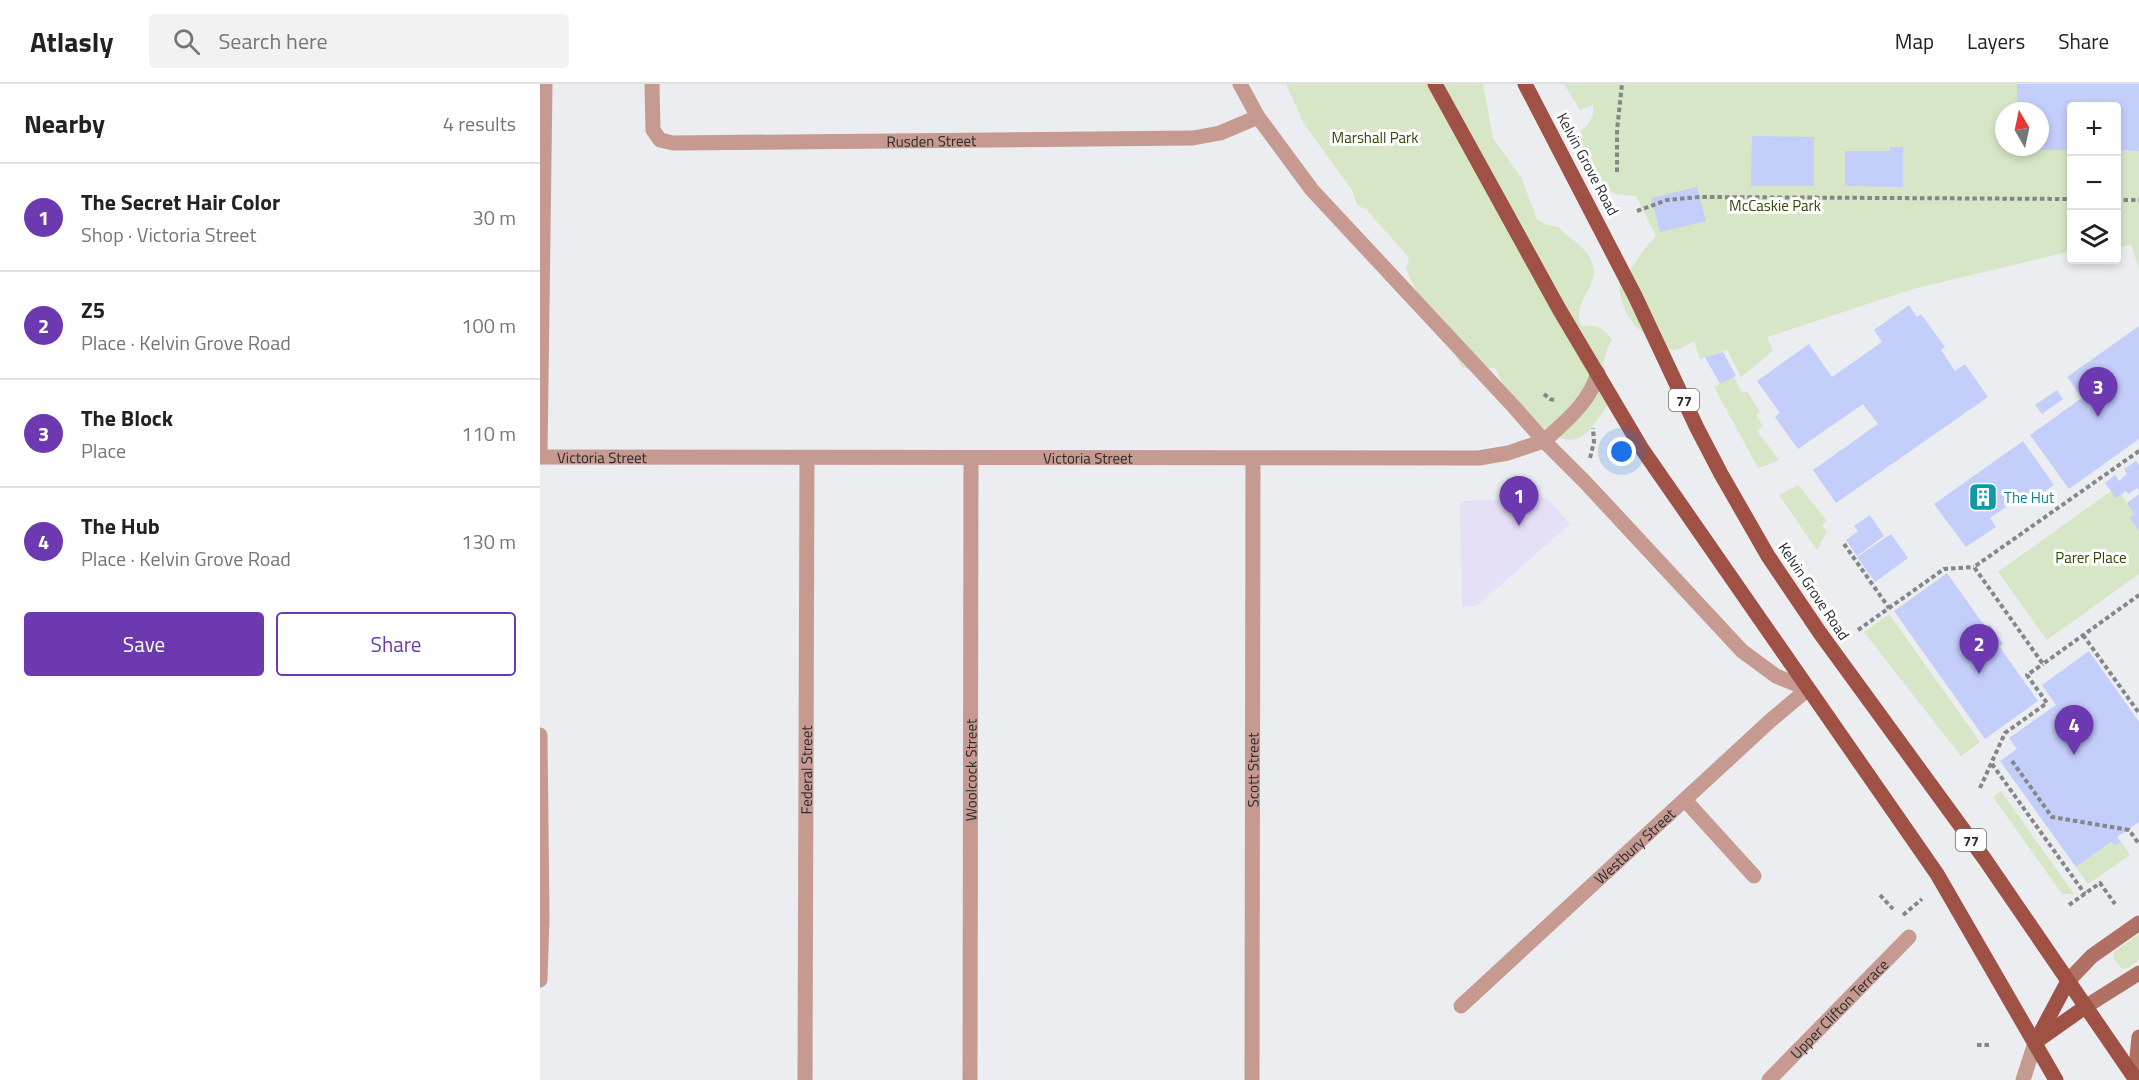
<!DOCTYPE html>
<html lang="en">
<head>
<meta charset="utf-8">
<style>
	body { margin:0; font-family:"Titillium Web",sans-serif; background:#f2f2f2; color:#222 }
	.controls { position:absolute; right:18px; top:18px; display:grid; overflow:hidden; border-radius:6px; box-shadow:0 3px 9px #0003 }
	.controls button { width:54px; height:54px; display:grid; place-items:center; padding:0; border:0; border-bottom:2px solid #e0e0e0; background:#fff; color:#222; font:30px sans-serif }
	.compass { position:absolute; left:1455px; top:18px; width:54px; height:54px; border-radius:50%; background:#fff; box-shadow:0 3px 9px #0003; rotate:351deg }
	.you { position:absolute; left:1082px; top:368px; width:21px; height:21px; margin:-15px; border:4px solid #fff; border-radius:50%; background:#1a73e8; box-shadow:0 0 0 9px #1a73e833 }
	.badge { display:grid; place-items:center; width:39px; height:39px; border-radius:50%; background:#6d39b0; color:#fff; font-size:20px; font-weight:700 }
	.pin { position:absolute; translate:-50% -50px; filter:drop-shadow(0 2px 3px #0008) }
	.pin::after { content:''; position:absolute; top:32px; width:21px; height:18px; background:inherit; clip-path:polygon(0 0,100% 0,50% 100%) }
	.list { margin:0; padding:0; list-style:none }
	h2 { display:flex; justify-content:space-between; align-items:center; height:78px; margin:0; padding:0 24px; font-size:26px }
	h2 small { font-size:20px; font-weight:400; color:#767676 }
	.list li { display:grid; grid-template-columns:39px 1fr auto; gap:18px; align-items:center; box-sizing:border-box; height:108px; padding:0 24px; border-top:2px solid #e0e0e0 }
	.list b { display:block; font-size:22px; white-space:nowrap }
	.list p { margin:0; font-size:20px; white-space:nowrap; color:#767676 }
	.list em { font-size:20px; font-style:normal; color:#767676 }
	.actions { display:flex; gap:12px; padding:18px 24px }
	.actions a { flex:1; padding:14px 0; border:2px solid #6d39b0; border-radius:6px; text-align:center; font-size:21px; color:#6d39b0 }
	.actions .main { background:#6d39b0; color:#fff }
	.icon { flex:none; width:33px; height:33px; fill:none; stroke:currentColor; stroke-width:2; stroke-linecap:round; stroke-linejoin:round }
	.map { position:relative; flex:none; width:1599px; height:996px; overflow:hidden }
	header { display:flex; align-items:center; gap:36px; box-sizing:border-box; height:84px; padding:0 30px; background:#fff; border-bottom:2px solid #e0e0e0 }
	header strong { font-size:28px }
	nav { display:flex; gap:33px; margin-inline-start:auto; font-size:21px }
	.search { width:420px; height:54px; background:#f2f2f2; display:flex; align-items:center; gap:15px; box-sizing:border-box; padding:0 21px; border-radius:6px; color:#767676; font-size:22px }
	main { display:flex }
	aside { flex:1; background:#fff }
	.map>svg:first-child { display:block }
</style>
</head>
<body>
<header>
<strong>Atlasly</strong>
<div class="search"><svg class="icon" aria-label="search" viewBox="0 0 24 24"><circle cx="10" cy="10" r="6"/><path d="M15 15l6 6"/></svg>Search here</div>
<nav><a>Map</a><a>Layers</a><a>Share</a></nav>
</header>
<main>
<aside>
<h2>Nearby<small>4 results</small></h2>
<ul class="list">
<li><span class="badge">1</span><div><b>The Secret Hair Color</b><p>Shop · Victoria Street</p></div><em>30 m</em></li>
<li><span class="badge">2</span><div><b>Z5</b><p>Place · Kelvin Grove Road</p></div><em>100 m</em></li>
<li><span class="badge">3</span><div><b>The Block</b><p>Place</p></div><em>110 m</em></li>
<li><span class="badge">4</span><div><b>The Hub</b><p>Place · Kelvin Grove Road</p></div><em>130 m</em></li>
</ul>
<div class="actions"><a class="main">Save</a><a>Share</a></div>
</aside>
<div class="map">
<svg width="1599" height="996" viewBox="0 0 1599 996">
	<rect width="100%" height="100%" fill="#ecedf0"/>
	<!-- commercial -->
	<polygon fill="#e5e0f6" points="1007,414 1030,440 937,522 922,523 920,417"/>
	<!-- green -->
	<g fill="#d6e6c7">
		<path d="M 746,0 L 943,0 L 953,54 L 981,93 L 997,135 L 1007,141 L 1019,143 C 1027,153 1040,160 1046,168 C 1070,201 1030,211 1041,242 C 1057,241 1064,243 1072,256 C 1066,267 1060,280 1066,291 C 1070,298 1073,299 1072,308 C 1070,321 1059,334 1051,344 C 1028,373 996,341 980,322 C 975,316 968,311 965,304 C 961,298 960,291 955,284 L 932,286 L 922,283 C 908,262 909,228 882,219 L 866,185 L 869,174 L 827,126 L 817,121 L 812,106 L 764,40 Z"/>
		<path d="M 1024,0 L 1477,0 L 1477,27 L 1464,27 L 1464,63 L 1476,63 L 1477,66 L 1531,66 L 1531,167 L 1373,205 L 1227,253 L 1233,267 L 1201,293 L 1187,266 L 1160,275 L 1154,257 C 1148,260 1140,267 1133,266 C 1127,266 1121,261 1116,258 C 1093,243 1082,229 1079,202 L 1106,163 L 1116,152 L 1096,112 C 1089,111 1082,111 1077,110 C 1057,105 1040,72 1036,54 C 1045,40 1055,39 1053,21 L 1040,26 Z"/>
		<polygon points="1576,66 1599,67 1599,185 1591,161 1577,163"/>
		<polygon points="1194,293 1202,309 1207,307 1220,328 1216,331 1223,342 1217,347 1239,376 1218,384 1174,303"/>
		<polygon points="1258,401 1287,437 1282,441 1287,448 1277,466 1239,411"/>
		<polygon points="1571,407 1581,410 1594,430 1589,433 1599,447 1599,490 1507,556 1458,488"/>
		<polygon points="1349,530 1440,658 1421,672 1324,548"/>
		<polygon points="1461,707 1534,810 1522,810 1453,713"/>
		<polygon points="1571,758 1575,762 1581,758 1590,771 1548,800 1536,783"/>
		<polygon points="1599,850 1599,876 1588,884 1582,885 1573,873 1574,868"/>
	</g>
	<!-- building -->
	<g fill="#c3cefb">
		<polygon points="1477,0 1599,0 1599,67 1576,66 1576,22 1532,22 1532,66 1476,66 1476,63 1500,63 1500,27 1477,27"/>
		<polygon points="1212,52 1274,53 1274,102 1211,102"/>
		<polygon points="1350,63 1363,63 1363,103 1305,102 1305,67 1350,67"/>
		<polygon points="1157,103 1166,137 1120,148 1111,114"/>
		<polygon points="1369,221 1377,233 1381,230 1405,263 1401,266 1415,287 1425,280 1448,313 1296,419 1273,386 1338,340 1323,320 1258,365 1235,333 1240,329 1217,297 1269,260 1292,293 1342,258 1334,246"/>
		<polygon points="1599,242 1599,355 1529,405 1490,351 1542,314 1527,293"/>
		<polygon points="1183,268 1196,292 1180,300 1165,273"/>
		<polygon points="1517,306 1523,315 1502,330 1495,321"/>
		<polygon points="1483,357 1514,401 1492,416 1486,409 1450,434 1456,443 1426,463 1394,420"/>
		<polygon points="1596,377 1599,381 1599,406 1597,404 1588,410 1586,407 1576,414 1565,399 1575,391 1579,397 1587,390 1584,385"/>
		<polygon points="1599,410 1599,447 1589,433 1594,430 1587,419"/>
		<polygon points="1330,431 1344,452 1317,472 1306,456 1318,447 1314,442"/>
		<polygon points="1351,450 1368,474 1335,498 1317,473"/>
		<polygon points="1407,489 1446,544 1450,541 1463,560 1459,562 1498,617 1445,655 1354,527"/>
		<polygon points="1549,567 1599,638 1599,738 1577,753 1581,758 1575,762 1571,758 1536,783 1460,677 1477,665 1469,654 1516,621 1502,601"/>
	</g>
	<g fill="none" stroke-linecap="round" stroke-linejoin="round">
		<!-- path -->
		<g stroke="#858688" stroke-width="4" stroke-dasharray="4.5 3" stroke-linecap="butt">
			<polyline points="1077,88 1077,46 1082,0"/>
			<polyline points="1576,116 1599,116"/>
			<polyline points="1097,127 1127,116 1159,113 1532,115"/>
			<polyline points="1004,310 1010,315 1017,317"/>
			<polyline points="1599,367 1434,483 1503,580 1599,511"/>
			<polyline points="1050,374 1054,358 1053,344"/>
			<polyline points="1304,460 1349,524"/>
			<polyline points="1318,546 1404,485 1434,483"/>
			<polyline points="1543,551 1599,629"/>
			<polyline points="1472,677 1512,733 1589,746 1599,760"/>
			<polyline points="1452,680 1545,810"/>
			<polyline points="1440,704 1465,649 1507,619 1487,591 1503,580"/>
			<polyline points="1340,811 1353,825"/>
			<polyline points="1529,821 1560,799 1575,820"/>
			<polyline points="1363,831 1382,815"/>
			<polyline points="1437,961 1450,961"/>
		</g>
		<!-- lane -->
		<g stroke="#c69a91" stroke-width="15">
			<path d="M 1058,289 C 1049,319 1027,336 1004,357 L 1046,399 L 1202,567 L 1236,592 L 1268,605"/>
			<polyline points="1145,716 1214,792"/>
		</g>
		<!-- street -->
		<g stroke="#c69a91" stroke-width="15">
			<path id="s1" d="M 112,0 L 113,46 L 120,56 L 133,59 L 653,54 L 680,49 L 718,33"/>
			<path id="s2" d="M 0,373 L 939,374 L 968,369 L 1004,357 L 975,324 L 772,106 L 718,33 L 700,0"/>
			<polyline points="0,373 5,0"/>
			<polyline points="0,651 2,834 0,896"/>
			<path id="s3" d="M 921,922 L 1231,636 L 1268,605"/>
			<path id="s4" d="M 265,996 L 267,374"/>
			<path id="s5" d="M 430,996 L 431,375"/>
			<path id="s6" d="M 712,996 L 713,375"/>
			<path id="s7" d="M 1229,996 L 1369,853"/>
			<polyline points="1483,996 1495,959"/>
		</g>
		<!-- secondary -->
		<g stroke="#b07064" stroke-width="15">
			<polyline points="1528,897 1552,872 1599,839"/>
			<polyline points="1545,923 1599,889"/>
			<polyline points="1595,993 1599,953"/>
		</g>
		<!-- primary -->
		<g stroke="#9e5144" stroke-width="15">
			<polyline points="895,0 1019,225 1102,365 1397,790 1516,996"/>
			<polyline points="985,0 1095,212 1157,344 1181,390 1228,472 1280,549 1444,774 1596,996"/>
			<polyline points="1497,957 1545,923"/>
			<polyline points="1495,959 1528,897"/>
		</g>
	</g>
	<!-- icons -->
	<defs>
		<g id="building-square" transform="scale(1.5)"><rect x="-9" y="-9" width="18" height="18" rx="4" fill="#0f9aa8" stroke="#fff"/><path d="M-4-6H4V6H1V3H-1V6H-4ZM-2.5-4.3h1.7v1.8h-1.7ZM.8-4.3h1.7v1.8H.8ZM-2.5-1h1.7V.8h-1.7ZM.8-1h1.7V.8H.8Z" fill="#fff"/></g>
	</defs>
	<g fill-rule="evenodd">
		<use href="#building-square" x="1443" y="413"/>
	</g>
	<g text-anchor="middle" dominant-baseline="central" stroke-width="6" stroke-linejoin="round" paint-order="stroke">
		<!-- shield labels -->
		<g fill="#fff" stroke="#6b6b6c" stroke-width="1.5">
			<rect x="1129" y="305" width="30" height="22" rx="4.5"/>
			<rect x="1416" y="745" width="30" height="22" rx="4.5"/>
		</g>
		<g font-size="14" font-weight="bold" fill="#2c2c2d">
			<text x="1144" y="316">77</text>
			<text x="1431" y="756">77</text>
		</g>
		<!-- park labels -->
		<g font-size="15" fill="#2e4908" stroke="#fff">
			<text x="835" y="53">Marshall Park</text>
			<text x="1235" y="121">McCaskie Park</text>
			<text x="1551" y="473">Parer Place</text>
		</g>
		<!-- street labels -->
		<g font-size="15" fill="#2c2c2d" stroke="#fff">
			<text stroke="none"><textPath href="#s1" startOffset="330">Rusden Street</textPath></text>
			<text transform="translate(1048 80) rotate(62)">Kelvin Grove Road</text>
			<text stroke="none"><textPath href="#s2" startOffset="62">Victoria Street</textPath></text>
			<text stroke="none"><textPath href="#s2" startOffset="548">Victoria Street</textPath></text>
			<text transform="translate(1274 507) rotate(56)">Kelvin Grove Road</text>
			<text stroke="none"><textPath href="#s4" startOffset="310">Federal Street</textPath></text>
			<text stroke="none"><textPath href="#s5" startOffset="310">Woolcock Street</textPath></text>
			<text stroke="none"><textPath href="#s6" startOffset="310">Scott Street</textPath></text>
			<text stroke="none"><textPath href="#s3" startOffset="236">Westbury Street</textPath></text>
			<text stroke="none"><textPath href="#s7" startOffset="100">Upper Clifton Terrace</textPath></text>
		</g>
		<!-- culture labels -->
		<g font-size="15" fill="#0d838f" stroke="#fff" text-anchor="start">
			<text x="1464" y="413">The Hut</text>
		</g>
	</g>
</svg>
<div class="controls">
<button>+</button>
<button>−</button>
<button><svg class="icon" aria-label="layers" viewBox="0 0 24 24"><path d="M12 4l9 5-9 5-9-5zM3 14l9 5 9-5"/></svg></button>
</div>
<svg class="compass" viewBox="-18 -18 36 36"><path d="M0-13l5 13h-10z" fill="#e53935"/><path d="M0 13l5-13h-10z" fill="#767676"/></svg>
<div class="you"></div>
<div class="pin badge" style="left:979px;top:442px">1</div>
<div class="pin badge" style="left:1439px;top:590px">2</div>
<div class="pin badge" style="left:1558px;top:333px">3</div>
<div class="pin badge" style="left:1534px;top:671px">4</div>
</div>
</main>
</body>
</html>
